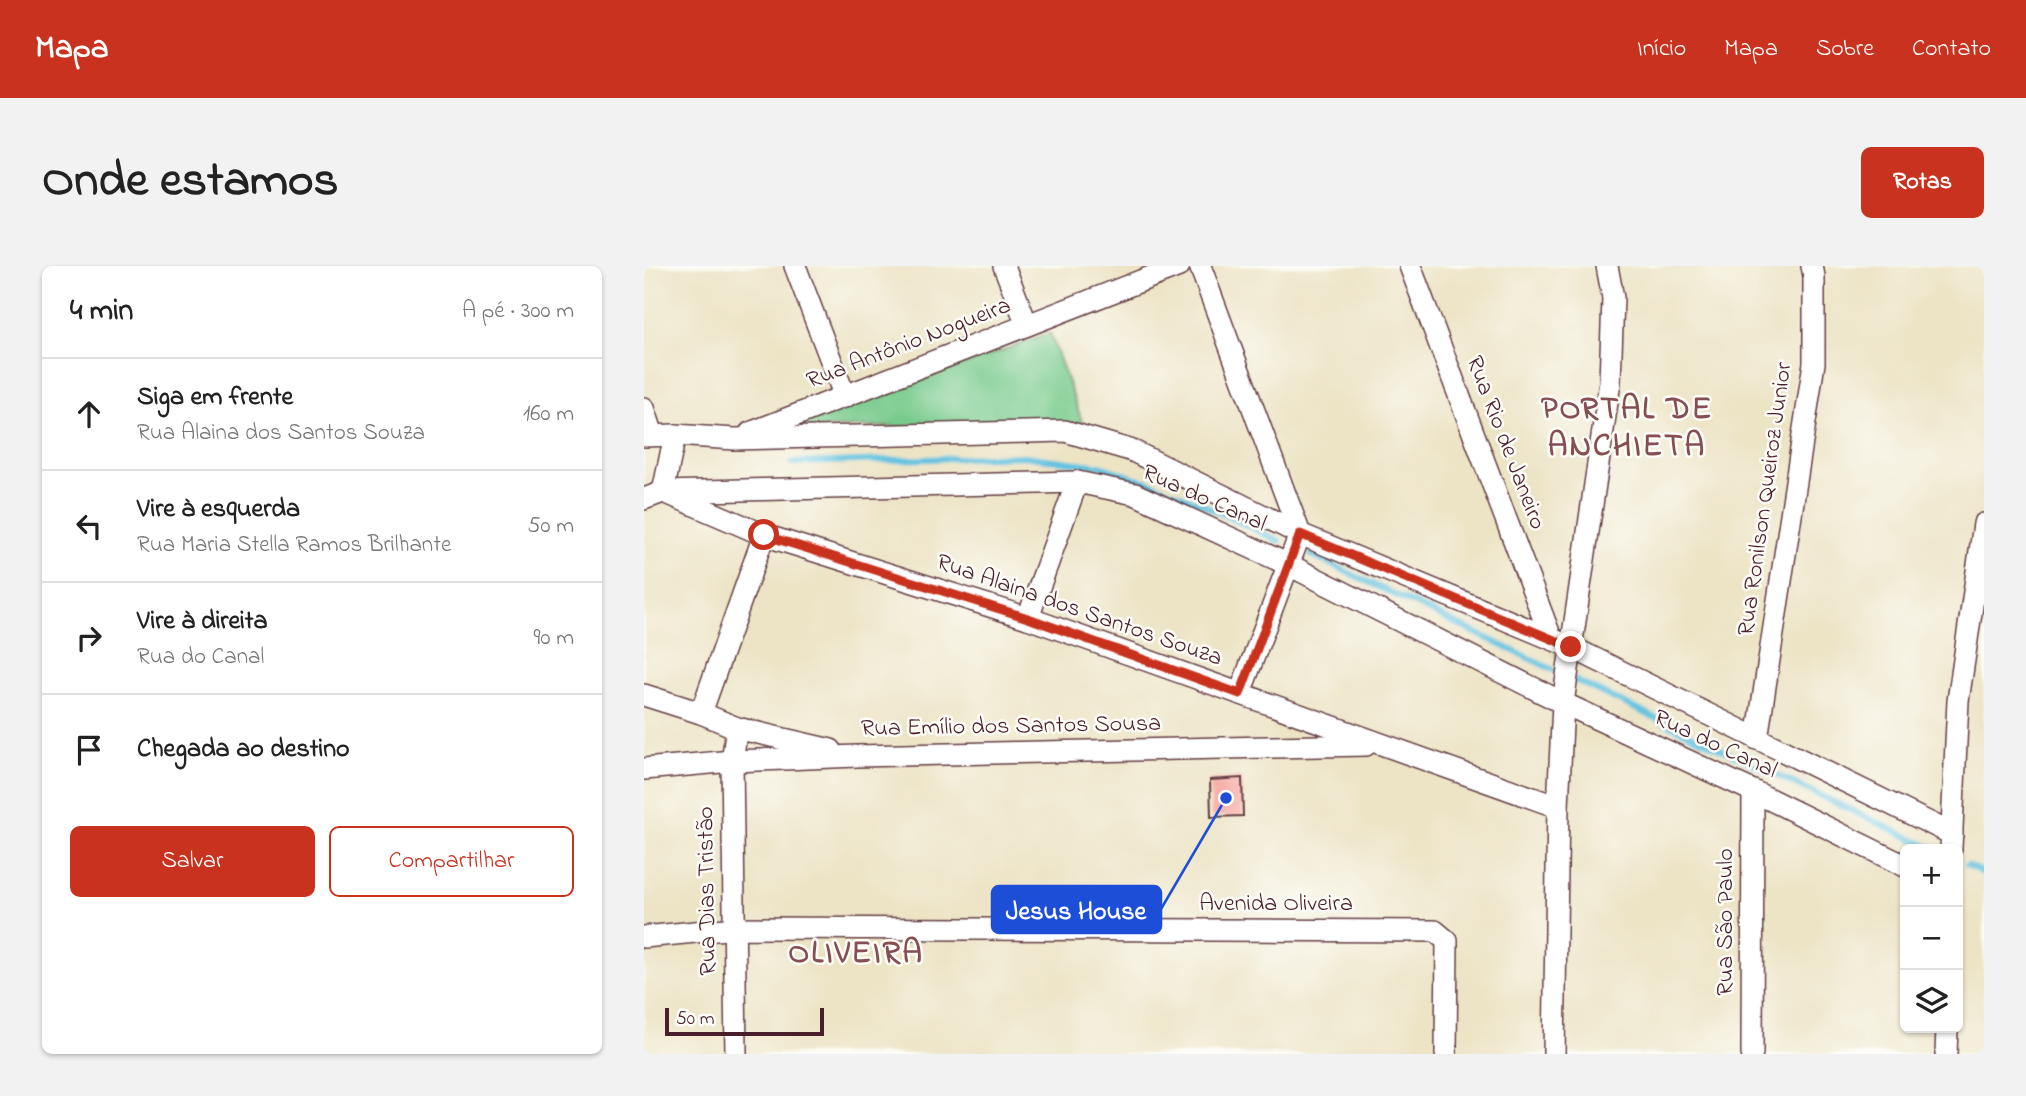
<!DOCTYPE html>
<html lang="pt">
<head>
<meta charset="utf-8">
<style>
	body { margin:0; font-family:"Indie Flower",sans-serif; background:#f2f2f2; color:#222 }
	.controls { position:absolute; right:21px; bottom:21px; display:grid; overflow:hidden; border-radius:10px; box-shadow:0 2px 5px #0004 }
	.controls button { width:63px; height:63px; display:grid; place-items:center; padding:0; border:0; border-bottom:2px solid #e0e0e0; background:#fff; color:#222; font:35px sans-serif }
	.scale { position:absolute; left:21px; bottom:18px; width:159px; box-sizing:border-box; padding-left:7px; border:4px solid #4a1f2b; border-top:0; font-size:19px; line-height:24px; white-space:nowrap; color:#4a1f2b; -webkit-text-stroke:5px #fdfcf7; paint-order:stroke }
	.stop { position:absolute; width:21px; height:21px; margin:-16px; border:5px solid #c8321e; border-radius:50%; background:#fff }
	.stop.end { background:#c8321e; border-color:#fff; box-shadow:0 2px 7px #0008 }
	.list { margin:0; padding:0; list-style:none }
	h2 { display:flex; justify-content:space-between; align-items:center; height:91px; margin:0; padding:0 28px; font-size:30px }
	h2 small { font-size:23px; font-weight:400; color:#767676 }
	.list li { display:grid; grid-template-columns:46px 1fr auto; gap:21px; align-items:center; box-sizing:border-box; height:112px; padding:0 28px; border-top:2px solid #e0e0e0 }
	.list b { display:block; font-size:26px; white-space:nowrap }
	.list p { margin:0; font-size:23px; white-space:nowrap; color:#767676 }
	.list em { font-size:23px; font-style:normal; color:#767676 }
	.actions { display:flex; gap:14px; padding:21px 28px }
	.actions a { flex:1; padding:16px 0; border:2px solid #c8321e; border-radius:10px; text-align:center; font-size:24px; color:#c8321e }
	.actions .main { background:#c8321e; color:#fff }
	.icon { flex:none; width:38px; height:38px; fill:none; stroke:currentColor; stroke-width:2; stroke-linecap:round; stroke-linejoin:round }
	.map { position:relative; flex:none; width:1340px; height:788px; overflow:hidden; border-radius:10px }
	header { display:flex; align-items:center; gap:42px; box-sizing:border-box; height:98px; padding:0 35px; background:#c8321e; color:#fff }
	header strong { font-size:33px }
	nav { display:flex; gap:38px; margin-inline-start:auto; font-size:24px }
	.intro { display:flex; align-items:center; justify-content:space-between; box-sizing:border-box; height:168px; padding:0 42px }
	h1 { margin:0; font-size:49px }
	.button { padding:18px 32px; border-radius:10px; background:#c8321e; color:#fff; font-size:24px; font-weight:700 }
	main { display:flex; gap:42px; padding:0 42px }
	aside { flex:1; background:#fff; border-radius:10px; box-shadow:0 2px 5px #0004 }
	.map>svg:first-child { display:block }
</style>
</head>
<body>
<header>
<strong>Mapa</strong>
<nav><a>Início</a><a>Mapa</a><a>Sobre</a><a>Contato</a></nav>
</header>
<div class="intro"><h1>Onde estamos</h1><a class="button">Rotas</a></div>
<main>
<aside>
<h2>4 min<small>A pé · 300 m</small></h2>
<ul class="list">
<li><svg class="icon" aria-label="ahead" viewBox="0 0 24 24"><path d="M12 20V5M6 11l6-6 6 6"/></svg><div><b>Siga em frente</b><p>Rua Alaina dos Santos Souza</p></div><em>160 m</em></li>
<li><svg class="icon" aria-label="left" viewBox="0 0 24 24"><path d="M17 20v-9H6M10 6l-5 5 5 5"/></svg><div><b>Vire à esquerda</b><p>Rua Maria Stella Ramos Brilhante</p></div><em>50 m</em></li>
<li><svg class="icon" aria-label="right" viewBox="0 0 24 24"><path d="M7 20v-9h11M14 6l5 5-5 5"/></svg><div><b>Vire à direita</b><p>Rua do Canal</p></div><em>90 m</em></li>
<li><svg class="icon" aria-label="arrive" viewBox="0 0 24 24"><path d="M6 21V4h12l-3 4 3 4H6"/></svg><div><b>Chegada ao destino</b></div></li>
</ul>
<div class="actions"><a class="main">Salvar</a><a>Compartilhar</a></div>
</aside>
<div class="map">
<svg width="1340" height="788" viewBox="0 0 1340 788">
	<rect width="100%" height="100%" fill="#fdfcf7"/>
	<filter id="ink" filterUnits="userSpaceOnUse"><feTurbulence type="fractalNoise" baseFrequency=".0143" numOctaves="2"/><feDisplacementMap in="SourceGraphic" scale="14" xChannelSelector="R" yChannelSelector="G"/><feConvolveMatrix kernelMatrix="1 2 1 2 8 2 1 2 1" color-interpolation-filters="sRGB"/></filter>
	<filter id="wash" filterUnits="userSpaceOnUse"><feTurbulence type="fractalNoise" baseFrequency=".00686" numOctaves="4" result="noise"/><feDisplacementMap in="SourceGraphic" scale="28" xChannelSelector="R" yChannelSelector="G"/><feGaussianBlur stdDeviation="1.57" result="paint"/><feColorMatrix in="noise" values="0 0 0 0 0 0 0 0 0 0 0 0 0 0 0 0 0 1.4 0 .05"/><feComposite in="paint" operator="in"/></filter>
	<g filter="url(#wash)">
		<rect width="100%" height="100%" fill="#ede4c6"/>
		<!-- green -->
		<polygon fill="#79cb8d" stroke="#62755c" stroke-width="2" points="406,67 439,158 148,162"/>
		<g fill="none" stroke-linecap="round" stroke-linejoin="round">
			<!-- stream -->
			<g stroke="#62c2e0" stroke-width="6">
				<polyline points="148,197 380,190 456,200 507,217 551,235 635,275"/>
				<polyline points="667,289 918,408"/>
				<polyline points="928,413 1290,583"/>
				<polyline points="1323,599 1340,607"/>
			</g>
		</g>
		<g id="blocks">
			<!-- building -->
			<polygon fill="#f5a49e" points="598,512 599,550 567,551 566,514"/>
		</g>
	</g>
	<g filter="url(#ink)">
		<use href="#blocks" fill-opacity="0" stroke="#623d42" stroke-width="2"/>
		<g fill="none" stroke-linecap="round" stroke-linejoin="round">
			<!-- minor casing -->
			<g stroke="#623d42" stroke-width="24">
				<g id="minor">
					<polyline points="151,0 201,131"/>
					<polyline points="360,0 383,59"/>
					<polyline points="556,0 656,268 596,427"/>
					<polyline points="766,0 907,372"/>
					<polyline points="0,142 9,169"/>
					<polyline points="106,167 535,0"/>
					<polyline points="0,170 31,169 91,173 421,165 489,185 656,268 927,381 1308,568"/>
					<polyline points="19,226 31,169"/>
					<polyline points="25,228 120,269 384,352 914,541"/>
					<polyline points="0,233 19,226 433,216 491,228 645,299 919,437 1109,525 1261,600"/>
					<polyline points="384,352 433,216"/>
					<polyline points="0,429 57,447 93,462 187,484"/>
					<polyline points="57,447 120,269"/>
					<polyline points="1113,473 1170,97 1170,10 1168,0"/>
					<polyline points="0,503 88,495 213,490 722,479"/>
					<polyline points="1307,583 1314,435 1340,258"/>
					<polyline points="0,671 92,662 791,665 803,675 802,788"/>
					<polyline points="92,788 88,495 93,462"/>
					<polyline points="910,788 914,541 919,437 966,116 969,32 963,0"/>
					<polyline points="1108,788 1109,525"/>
					<polyline points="1302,788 1303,762"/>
				</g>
			</g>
			<!-- minor -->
			<use href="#minor" stroke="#fff" stroke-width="21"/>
		</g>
	</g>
	<g fill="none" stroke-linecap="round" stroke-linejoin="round" filter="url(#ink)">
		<!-- route -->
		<polyline stroke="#c8321e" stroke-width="9" points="120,269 384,352 596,428 656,268 927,381"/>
	</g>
	<g text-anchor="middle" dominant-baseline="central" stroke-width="5" stroke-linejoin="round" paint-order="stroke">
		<!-- street labels -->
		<g font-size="24" fill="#4a1f2b" stroke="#fdfcf7">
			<text transform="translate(265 78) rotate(-21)">Rua Antônio Nogueira</text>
			<text transform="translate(861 177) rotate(69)">Rua Rio de Janeiro</text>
			<text transform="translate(560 233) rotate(24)">Rua do Canal</text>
			<text transform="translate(1122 233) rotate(-82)">Rua Ronilson Queiroz Junior</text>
			<text transform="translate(435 345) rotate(19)">Rua Alaina dos Santos Souza</text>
			<text transform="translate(367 461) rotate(-1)">Rua Emílio dos Santos Sousa</text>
			<text transform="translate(1071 479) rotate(25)">Rua do Canal</text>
			<text transform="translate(64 625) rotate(-91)">Rua Dias Tristão</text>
			<text x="632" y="638">Avenida Oliveira</text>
			<text transform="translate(1082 656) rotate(-90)">Rua São Paulo</text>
		</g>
		<!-- district labels -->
		<g font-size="32" font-weight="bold" letter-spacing="2" fill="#864e53" stroke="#fdfcf7">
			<text x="983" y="144">PORTAL DE<tspan x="983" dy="37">ANCHIETA</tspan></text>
			<text x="212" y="688">OLIVEIRA</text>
		</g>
	</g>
	<!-- callouts -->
	<path fill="none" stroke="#1d4ed8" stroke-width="2.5" d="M582 532L517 643"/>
	<circle fill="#1d4ed8" stroke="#fdfcf7" stroke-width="2.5" cx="582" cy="532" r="7"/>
	<rect fill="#1d4ed8" stroke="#1d4ed8" stroke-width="2.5" x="348" y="620" width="169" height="47" rx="7"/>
	<g font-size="26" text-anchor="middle" font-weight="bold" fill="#fff">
		<text x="432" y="653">Jesus House</text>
	</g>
</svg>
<div class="controls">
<button>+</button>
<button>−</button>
<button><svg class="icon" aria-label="layers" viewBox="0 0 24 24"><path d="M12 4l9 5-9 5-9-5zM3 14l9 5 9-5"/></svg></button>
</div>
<div class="scale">50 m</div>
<div class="stop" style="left:120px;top:269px"></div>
<div class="stop end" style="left:927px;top:381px"></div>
</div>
</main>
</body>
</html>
